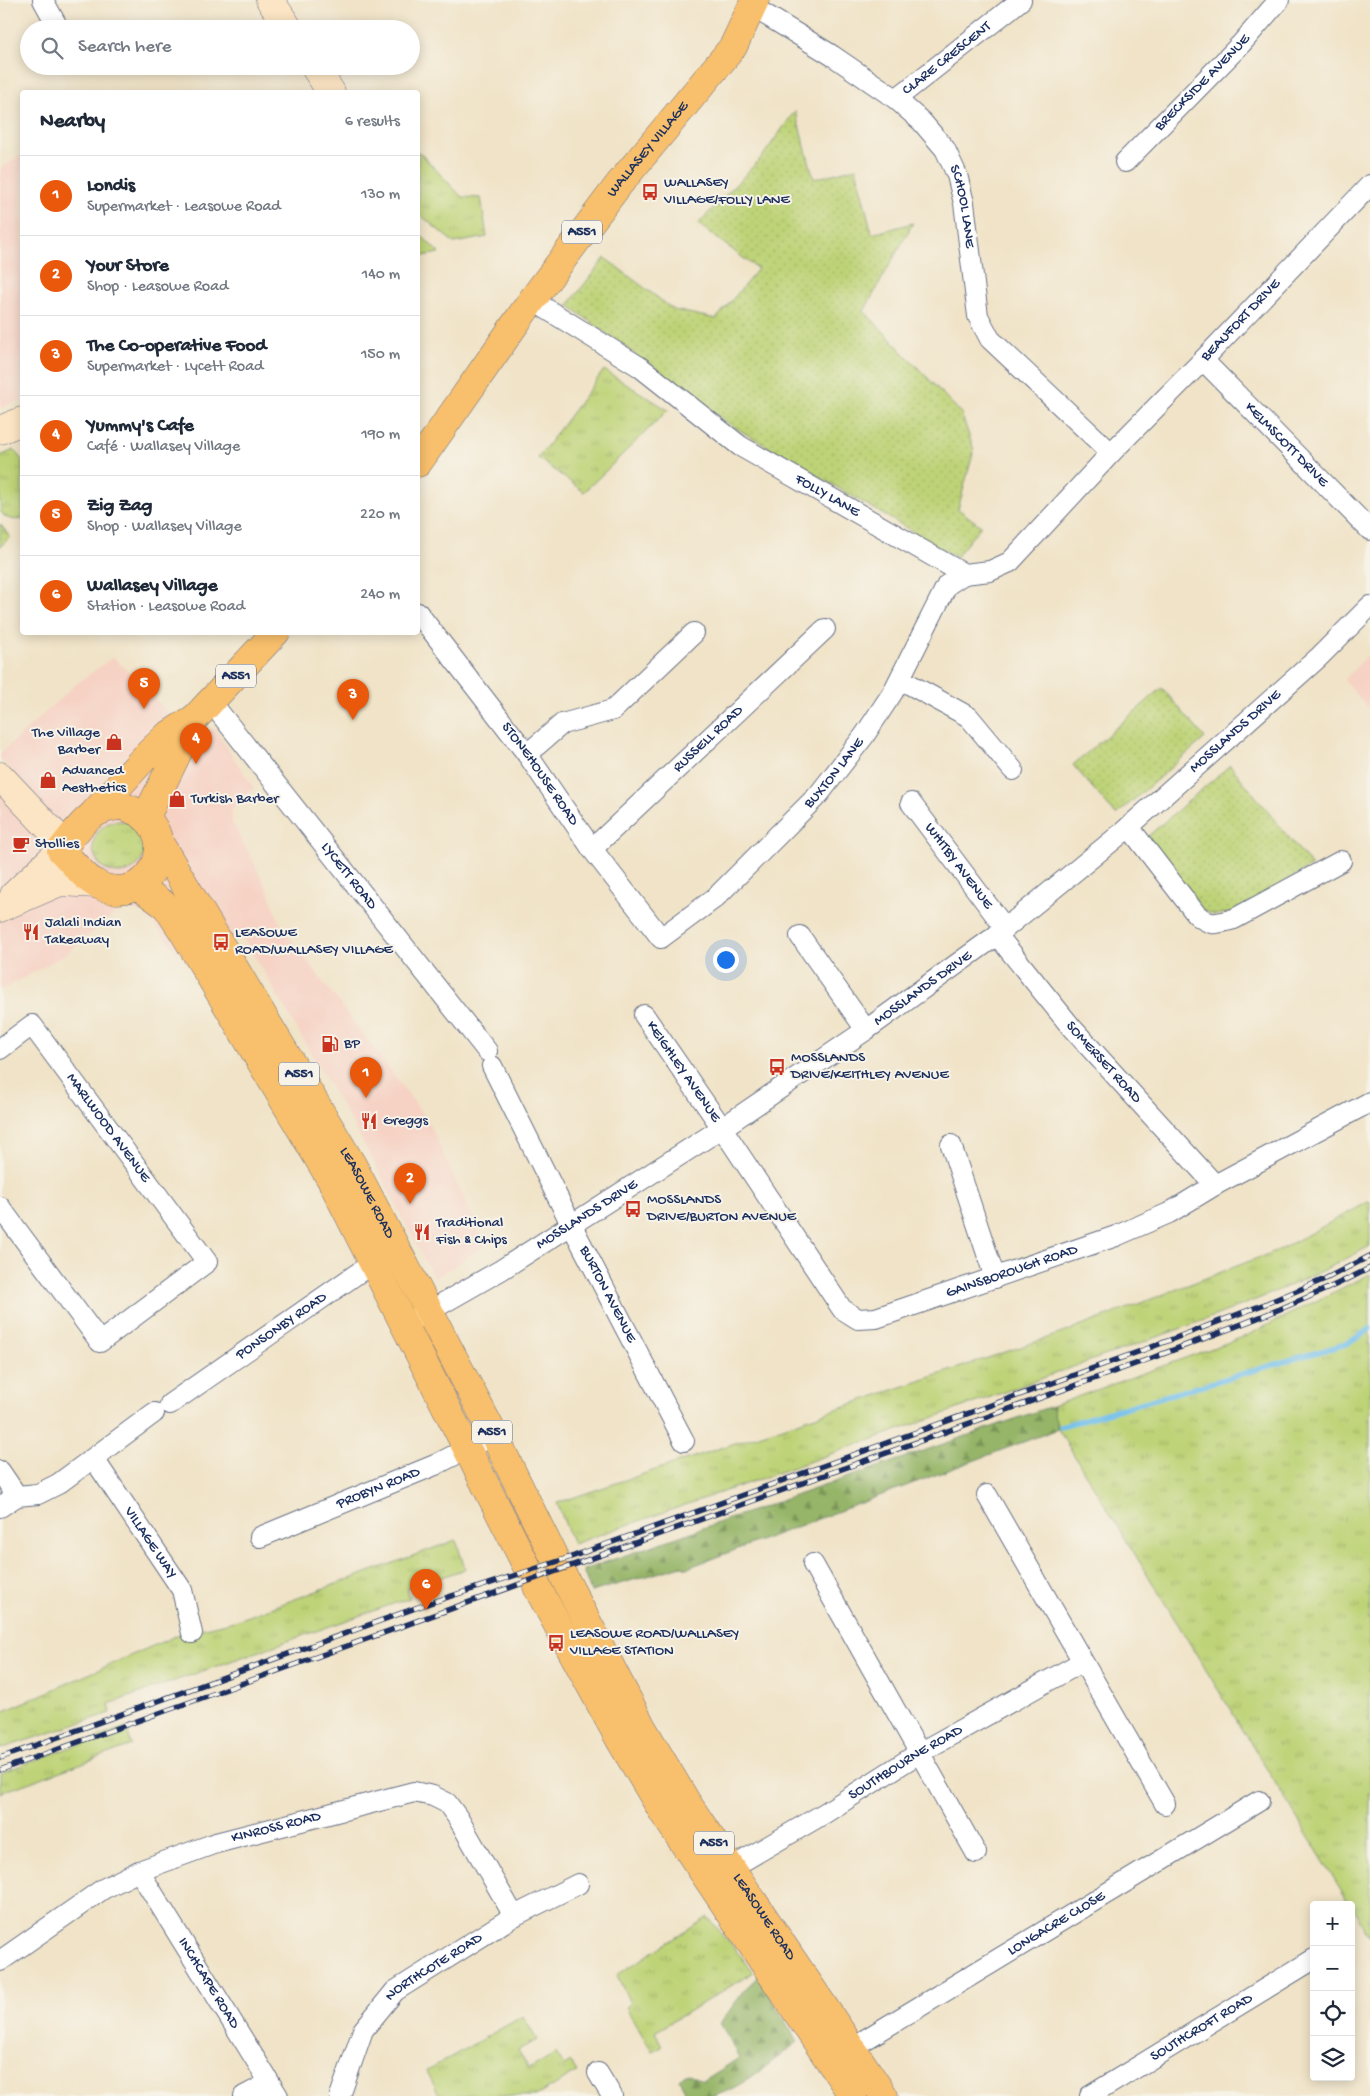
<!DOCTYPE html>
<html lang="en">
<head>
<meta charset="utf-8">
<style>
	body { margin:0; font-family:"Gochi Hand",sans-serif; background:#f6f6f7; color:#1f2937 }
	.controls { position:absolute; right:15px; bottom:15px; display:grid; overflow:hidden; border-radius:5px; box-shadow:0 2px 12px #0003 }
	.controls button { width:45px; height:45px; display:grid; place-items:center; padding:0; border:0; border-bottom:1px solid #e0e1e3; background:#fff; color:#1f2937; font:25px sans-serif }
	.you { position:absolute; left:725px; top:959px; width:18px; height:18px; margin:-12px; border:4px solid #fff; border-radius:50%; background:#1a73e8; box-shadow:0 0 0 8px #1a73e833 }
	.badge { display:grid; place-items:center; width:32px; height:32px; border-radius:50%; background:#ea580c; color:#fff; font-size:16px; font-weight:700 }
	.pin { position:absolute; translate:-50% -41px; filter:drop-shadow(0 1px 2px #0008) }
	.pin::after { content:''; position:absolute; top:26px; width:18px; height:15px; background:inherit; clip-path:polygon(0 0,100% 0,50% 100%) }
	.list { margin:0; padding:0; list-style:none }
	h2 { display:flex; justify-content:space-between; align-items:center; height:65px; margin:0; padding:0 20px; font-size:21px }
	h2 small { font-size:16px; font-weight:400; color:#747a83 }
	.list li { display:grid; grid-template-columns:32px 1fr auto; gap:15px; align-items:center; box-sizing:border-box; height:80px; padding:0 20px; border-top:1px solid #e0e1e3 }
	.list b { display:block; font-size:19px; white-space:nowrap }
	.list p { margin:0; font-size:16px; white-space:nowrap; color:#747a83 }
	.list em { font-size:16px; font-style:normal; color:#747a83 }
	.icon { flex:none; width:28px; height:28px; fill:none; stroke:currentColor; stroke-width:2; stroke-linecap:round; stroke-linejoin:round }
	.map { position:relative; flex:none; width:1370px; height:2096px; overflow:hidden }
	.search { position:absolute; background:#fff; box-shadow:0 2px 12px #0003; left:20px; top:20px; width:400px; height:55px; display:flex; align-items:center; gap:12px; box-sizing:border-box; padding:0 18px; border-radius:28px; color:#747a83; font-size:19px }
	.panel { position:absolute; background:#fff; box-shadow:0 2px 12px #0003; left:20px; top:90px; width:400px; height:545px; border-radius:5px }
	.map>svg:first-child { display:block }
</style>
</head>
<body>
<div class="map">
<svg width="1370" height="2096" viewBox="0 0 1370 2096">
	<defs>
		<pattern id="grass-tufts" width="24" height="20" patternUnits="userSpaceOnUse" patternTransform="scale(1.25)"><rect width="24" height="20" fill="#bed377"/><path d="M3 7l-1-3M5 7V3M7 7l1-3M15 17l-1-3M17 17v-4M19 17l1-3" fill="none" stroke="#a3b569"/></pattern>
		<pattern id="forest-firs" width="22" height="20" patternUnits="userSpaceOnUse" patternTransform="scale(1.25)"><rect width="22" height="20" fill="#96b568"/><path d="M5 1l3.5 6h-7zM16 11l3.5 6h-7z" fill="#7a9459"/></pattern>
		<pattern id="park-dots" width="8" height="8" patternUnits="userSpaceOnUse" patternTransform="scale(1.25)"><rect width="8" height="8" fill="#bed377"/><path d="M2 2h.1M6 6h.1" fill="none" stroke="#a3b569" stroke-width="1.8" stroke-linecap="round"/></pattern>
	</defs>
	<rect width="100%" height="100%" fill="#f7f3e8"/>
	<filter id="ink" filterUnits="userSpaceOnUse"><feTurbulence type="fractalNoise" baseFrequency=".02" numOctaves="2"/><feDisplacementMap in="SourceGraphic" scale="10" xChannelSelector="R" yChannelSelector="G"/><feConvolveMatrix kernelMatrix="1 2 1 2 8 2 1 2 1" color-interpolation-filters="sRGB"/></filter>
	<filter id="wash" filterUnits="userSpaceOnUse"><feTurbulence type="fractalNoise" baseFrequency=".0096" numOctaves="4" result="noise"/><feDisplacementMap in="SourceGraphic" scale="20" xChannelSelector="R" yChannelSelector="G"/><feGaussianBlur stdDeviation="1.12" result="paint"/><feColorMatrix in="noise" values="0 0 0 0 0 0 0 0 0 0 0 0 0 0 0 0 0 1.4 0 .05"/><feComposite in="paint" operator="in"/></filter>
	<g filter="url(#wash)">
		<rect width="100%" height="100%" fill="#f0e3c7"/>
		<!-- built -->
		<g fill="#f6d2c4">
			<polygon points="22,154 22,399 0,408 0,169"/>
			<polygon points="1370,653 1370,710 1344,680"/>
			<polygon points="113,657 197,741 214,728 254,788 232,808 232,822 266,886 281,926 427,1119 486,1246 434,1278 364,1144 241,933 190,966 143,912 122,908 66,954 0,991 0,796 19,780 0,758 0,754 75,685"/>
		</g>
		<!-- grass -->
		<g fill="url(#grass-tufts)" stroke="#6c816a">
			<polygon points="418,151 462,197 481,198 487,237 454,243 418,213"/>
			<polygon points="418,232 439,253 418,257"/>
			<polygon points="604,370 668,410 584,492 538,458"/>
			<path d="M 14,450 L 22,460 L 22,519 C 12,521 6,519 0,511 L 0,456 Z"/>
			<polygon points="0,524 10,537 0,547"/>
			<circle cx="119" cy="847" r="26"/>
			<path d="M 1370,1201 L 1370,1246 C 1276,1298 1173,1331 1073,1367 C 907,1428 740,1486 573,1544 L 557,1503 L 1071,1330 L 1281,1249 Z"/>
			<polygon points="1370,1274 1370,1937 1058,1429 1052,1406 1246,1336"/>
			<polygon points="456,1540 465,1569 407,1589 410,1598 109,1704 111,1713 0,1749 0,1713 180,1634 238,1620"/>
			<polygon points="126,1727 132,1745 0,1793 0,1773"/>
			<polygon points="708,1917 754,1972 655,2032 662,2046 652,2051 626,2008 630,2003 617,1975"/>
			<polygon points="523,2016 537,2040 518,2050 529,2069 556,2053 564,2066 571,2062 577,2072 536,2096 440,2096 426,2071"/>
		</g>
		<!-- forest -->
		<g fill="url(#forest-firs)" stroke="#587263">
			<polygon points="1052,1406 1058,1429 687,1568 682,1566 591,1592 583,1570"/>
			<path d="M 758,1977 L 798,2042 C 776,2058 739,2091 712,2096 C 705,2096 696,2096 688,2096 L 679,2079 L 687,2073 L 703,2081 L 739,2058 L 720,2023 L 747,1987 Z"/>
		</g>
		<!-- park -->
		<g fill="url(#park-dots)" stroke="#6c816a">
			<polygon points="795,111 814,179 856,168 872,234 913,223 864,311 961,413 974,450 958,509 981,526 956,557 729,424 568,305 605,258 674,310 716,319 758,269 698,224 762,157"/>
			<polygon points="1162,688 1205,738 1116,815 1073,765"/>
			<polygon points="1230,765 1312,866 1232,913 1213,915 1203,910 1147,837"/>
		</g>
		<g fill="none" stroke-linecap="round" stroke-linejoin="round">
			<!-- stream -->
			<polyline stroke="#72c0ec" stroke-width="5.5" points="1061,1426 1346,1344 1370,1329"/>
		</g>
	</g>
	<g filter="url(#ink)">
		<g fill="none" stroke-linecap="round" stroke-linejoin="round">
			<!-- street casing -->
			<g stroke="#666e83" stroke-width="22">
				<g id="street">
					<polyline points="43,0 59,29"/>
					<path id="s1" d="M 753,7 L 833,56 L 896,99 L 922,122 L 945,149 L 957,175 L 964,203 L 978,316 L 990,339 L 1111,453"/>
					<path id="s2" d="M 896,99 L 1021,0"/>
					<path id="s3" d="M 1125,162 L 1241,44 L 1279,0"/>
					<path id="s4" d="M 532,300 L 640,367 L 740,446 L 964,574 L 990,571 L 1010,562 L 1111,453 L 1203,360 L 1370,185"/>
					<path id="s5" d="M 1203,360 L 1370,530"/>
					<path id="s6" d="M 418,613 L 527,754 L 592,849 L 661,938 L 715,898 L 819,794 L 864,736 L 893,692 L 947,585 L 964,574"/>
					<polyline points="900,679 969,717 1013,770"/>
					<path id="s7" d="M 211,702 L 487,1051"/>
					<polyline points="527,754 562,724 613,710 694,633"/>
					<path id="s8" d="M 911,803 L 1005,928"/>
					<path d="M 1129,827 L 1196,914 C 1211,927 1215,924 1234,919 L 1341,861"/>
					<path id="s9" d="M 592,849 L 825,629"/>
					<path id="s10" d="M 997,935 L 1072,1028 L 1215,1185"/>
					<polyline points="800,936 866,1030"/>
					<path id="s11" d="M 644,1015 L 722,1128 L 842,1309 L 858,1319 L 876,1318 L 1116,1236 L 1169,1213 L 1215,1185 L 1370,1102"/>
					<path id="s12" d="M 0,1049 L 32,1025 L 207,1262 L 100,1342 L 0,1207"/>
					<path id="s13" d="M 492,1066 L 571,1224 L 684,1441"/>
					<polyline points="951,1145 995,1278"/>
					<path id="s14" d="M 417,1318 L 501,1270 L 722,1128 L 866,1030 L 997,935 L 1123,832 L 1318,658 L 1370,606"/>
					<path id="s15" d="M 170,1404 L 384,1255"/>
					<path id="s16" d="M 94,1459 L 182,1590 L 192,1633"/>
					<polyline points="0,1471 17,1496"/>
					<polyline points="987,1495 1165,1804"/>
					<polyline points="0,1507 17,1496 38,1494 58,1484 154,1413"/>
					<path id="s17" d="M 260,1537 L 435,1465 L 494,1435"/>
					<polyline points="813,1564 976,1853"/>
					<path id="s18" d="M 731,1868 L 825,1813 L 919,1753 L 1082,1662"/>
					<path id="s19" d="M 139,1871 L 278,2096"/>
					<path id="s20" d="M 0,1961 L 103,1889 L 139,1871 L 216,1843 L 414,1792 L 433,1796 L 447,1803 L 458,1818 L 514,1916"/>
					<path id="s21" d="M 853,2047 L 1259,1801"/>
					<polyline points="598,2073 612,2096"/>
					<polyline points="244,2096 269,2083"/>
					<path id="s22" d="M 340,2096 L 363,2030 L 395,1991 L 514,1916 L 578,1884"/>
					<path id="s23" d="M 1090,2096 L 1314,1959"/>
				</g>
			</g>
			<!-- secondary casing -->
			<g stroke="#666e83" stroke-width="29">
				<g id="secondary">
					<polyline points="270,0 289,29"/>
					<polyline points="314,66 331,92"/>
					<polyline points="0,430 22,421"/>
					<polyline points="0,776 65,845"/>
					<polyline points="14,895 61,850"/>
					<polyline points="0,908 60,882 97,884"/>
				</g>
			</g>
			<!-- primary casing -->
			<g stroke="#666e83" stroke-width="29">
				<g id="primary">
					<path id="s24" d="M 418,463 L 532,300 L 620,183 L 733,47 L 755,0"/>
					<path d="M 121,806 C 191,824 153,911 98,885 C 84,878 72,861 61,850 C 80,827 89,808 121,806 Z"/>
					<polyline points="94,813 145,757 167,736 195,718 276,632"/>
					<polyline points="146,817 195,718"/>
					<path id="s25" d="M 159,842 L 353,1166 L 494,1435 L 553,1555"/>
					<polyline points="137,885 166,906 184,933 330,1178 526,1565"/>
					<path id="s26" d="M 564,1577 L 642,1727 L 686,1801 L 884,2096"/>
					<polyline points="537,1587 620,1740 664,1814 853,2096"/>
				</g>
			</g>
			<!-- street -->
			<use href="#street" stroke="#fff" stroke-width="20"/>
			<!-- secondary -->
			<use href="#secondary" stroke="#fce5c4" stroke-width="28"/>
			<!-- primary -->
			<use href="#primary" stroke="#f8bf6c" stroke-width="28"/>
			<!-- rail casing -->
			<g stroke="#1b2f5e" stroke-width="5.5">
				<g id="rail">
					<polyline points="0,1758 424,1605 574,1556 1149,1348 1265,1304 1325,1279 1370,1256"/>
					<path d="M 0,1770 L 1152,1358 C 1226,1330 1300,1304 1370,1268"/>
				</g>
			</g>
			<!-- rail -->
			<use href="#rail" stroke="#f7f3e8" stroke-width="4" stroke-dasharray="11" stroke-linecap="butt"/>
		</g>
	</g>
	<!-- icons -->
	<defs>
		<g id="bus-bare" transform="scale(1.35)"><path d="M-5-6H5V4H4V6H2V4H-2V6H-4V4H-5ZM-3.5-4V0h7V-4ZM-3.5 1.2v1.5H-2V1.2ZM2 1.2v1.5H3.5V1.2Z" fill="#c8321e" stroke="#f7f3e8" stroke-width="2.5" paint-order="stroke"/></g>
		<g id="shop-bare" transform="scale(1.35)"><path d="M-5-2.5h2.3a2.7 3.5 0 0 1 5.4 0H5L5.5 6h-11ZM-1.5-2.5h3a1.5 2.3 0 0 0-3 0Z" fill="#c8321e" stroke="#f7f3e8" stroke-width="2.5" paint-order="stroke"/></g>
		<g id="cafe-bare" transform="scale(1.35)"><path d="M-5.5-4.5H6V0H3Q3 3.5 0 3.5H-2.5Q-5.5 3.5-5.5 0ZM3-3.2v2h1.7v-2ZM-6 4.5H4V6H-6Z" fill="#c8321e" stroke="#f7f3e8" stroke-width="2.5" paint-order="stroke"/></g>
		<g id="restaurant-bare" transform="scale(1.35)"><path d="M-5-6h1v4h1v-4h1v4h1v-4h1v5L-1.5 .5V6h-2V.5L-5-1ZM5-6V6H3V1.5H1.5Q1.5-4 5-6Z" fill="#c8321e" stroke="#f7f3e8" stroke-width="2.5" paint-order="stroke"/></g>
		<g id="fuel-bare" transform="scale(1.35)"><path d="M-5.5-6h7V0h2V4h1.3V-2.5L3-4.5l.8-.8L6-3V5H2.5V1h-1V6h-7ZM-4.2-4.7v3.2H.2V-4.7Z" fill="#c8321e" stroke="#f7f3e8" stroke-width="2.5" paint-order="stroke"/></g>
	</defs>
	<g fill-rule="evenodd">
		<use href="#bus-bare" x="650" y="192"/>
		<use href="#shop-bare" x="114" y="742"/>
		<use href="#shop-bare" x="48" y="780"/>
		<use href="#shop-bare" x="177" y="799"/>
		<use href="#cafe-bare" x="21" y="844"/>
		<use href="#restaurant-bare" x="31" y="932"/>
		<use href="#bus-bare" x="221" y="942"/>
		<use href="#fuel-bare" x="330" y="1044"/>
		<use href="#bus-bare" x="777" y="1067"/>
		<use href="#restaurant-bare" x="369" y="1121"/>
		<use href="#bus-bare" x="633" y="1209"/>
		<use href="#restaurant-bare" x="422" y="1232"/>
		<use href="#bus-bare" x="556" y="1643"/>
	</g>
	<g text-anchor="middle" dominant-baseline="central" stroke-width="4" stroke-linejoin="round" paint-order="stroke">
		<!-- shield labels -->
		<g fill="#f7f3e8" stroke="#5d6a87" stroke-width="1">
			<rect x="562" y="220.5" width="40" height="23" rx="4"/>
			<rect x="216" y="664.5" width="40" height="23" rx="4"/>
			<rect x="279" y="1062.5" width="40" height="23" rx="4"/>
			<rect x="472" y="1420.5" width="40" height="23" rx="4"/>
			<rect x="694" y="1831.5" width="40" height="23" rx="4"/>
		</g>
		<g font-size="14" font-weight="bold" fill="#1b2f5e">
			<text x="582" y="232">A551</text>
			<text x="236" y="676">A551</text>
			<text x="299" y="1074">A551</text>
			<text x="492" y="1432">A551</text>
			<text x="714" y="1843">A551</text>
		</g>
		<!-- street labels -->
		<g font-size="15" fill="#1b2f5e" stroke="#f7f3e8">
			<text stroke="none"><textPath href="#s2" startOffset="65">CLARE CRESCENT</textPath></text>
			<text stroke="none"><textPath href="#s3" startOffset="111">BRECKSIDE AVENUE</textPath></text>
			<text stroke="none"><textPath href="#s24" startOffset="389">WALLASEY VILLAGE</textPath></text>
			<text stroke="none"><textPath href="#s1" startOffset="301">SCHOOL LANE</textPath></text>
			<text stroke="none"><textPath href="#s4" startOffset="895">BEAUFORT DRIVE</textPath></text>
			<text stroke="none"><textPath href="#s5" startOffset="119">KELMSCOTT DRIVE</textPath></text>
			<text stroke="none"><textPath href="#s4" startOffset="355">FOLLY LANE</textPath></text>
			<text stroke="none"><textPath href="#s14" startOffset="1009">MOSSLANDS DRIVE</textPath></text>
			<text stroke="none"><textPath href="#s9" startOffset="160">RUSSELL ROAD</textPath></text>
			<text stroke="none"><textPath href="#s6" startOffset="646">BUXTON LANE</textPath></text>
			<text stroke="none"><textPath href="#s6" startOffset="202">STONEHOUSE ROAD</textPath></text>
			<text stroke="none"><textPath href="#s8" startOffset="79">WHITBY AVENUE</textPath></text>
			<text stroke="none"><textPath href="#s7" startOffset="222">LYCETT ROAD</textPath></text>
			<text stroke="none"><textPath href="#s14" startOffset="604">MOSSLANDS DRIVE</textPath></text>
			<text stroke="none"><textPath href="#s10" startOffset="166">SOMERSET ROAD</textPath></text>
			<text stroke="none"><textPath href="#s11" startOffset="69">KEIGHLEY AVENUE</textPath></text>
			<text stroke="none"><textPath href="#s12" startOffset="168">MARLWOOD AVENUE</textPath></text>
			<text stroke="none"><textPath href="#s25" startOffset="408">LEASOWE ROAD</textPath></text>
			<text stroke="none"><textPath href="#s14" startOffset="199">MOSSLANDS DRIVE</textPath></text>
			<text stroke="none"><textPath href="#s11" startOffset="535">GAINSBOROUGH ROAD</textPath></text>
			<text stroke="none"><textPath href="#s13" startOffset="256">BURTON AVENUE</textPath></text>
			<text stroke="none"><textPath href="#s15" startOffset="136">PONSONBY ROAD</textPath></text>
			<text stroke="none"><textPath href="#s17" startOffset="128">PROBYN ROAD</textPath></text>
			<text stroke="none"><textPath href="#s16" startOffset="101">VILLAGE WAY</textPath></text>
			<text stroke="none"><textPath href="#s18" startOffset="204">SOUTHBOURNE ROAD</textPath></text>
			<text stroke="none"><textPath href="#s20" startOffset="310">KINROSS ROAD</textPath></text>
			<text stroke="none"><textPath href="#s26" startOffset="395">LEASOWE ROAD</textPath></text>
			<text stroke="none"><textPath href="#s21" startOffset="238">LONGACRE CLOSE</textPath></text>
			<text stroke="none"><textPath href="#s22" startOffset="166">NORTHCOTE ROAD</textPath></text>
			<text stroke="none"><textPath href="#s19" startOffset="132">INCHCAPE ROAD</textPath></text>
			<text stroke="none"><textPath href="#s23" startOffset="131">SOUTHCROFT ROAD</textPath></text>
		</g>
		<!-- poi labels -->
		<g font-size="15" fill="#1b2f5e" stroke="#f7f3e8" text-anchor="start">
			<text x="664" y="183">WALLASEY<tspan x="664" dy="17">VILLAGE/FOLLY LANE</tspan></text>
			<text x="100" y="733" text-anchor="end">The Village<tspan x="100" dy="17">Barber</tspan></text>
			<text x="62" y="771">Advanced<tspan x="62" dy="17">Aesthetics</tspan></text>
			<text x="191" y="799">Turkish Barber</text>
			<text x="35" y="844">Stollies</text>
			<text x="45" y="923">Jalali Indian<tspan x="45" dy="17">Takeaway</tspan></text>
			<text x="235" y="933">LEASOWE<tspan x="235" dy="17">ROAD/WALLASEY VILLAGE</tspan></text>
			<text x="344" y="1044">BP</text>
			<text x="791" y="1058">MOSSLANDS<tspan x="791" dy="17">DRIVE/KEITHLEY AVENUE</tspan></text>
			<text x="383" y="1121">Greggs</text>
			<text x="647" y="1200">MOSSLANDS<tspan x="647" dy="17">DRIVE/BURTON AVENUE</tspan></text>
			<text x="436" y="1223">Traditional<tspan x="436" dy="17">Fish &amp; Chips</tspan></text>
			<text x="570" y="1634">LEASOWE ROAD/WALLASEY<tspan x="570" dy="17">VILLAGE STATION</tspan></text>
		</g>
	</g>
</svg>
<div class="controls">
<button>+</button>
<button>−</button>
<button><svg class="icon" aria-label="locate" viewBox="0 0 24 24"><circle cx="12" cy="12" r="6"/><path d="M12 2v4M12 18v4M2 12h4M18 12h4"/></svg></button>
<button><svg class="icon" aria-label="layers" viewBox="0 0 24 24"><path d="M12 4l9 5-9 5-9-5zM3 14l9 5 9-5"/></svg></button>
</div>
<div class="you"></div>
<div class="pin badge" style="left:366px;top:1098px">1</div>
<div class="pin badge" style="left:410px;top:1204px">2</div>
<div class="pin badge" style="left:353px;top:720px">3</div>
<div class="pin badge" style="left:196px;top:764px">4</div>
<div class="pin badge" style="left:144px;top:709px">5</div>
<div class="pin badge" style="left:426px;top:1610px">6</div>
<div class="search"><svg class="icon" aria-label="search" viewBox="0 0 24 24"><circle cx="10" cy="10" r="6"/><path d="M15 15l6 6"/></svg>Search here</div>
<section class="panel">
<h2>Nearby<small>6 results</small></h2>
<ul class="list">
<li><span class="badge">1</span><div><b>Londis</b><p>Supermarket · Leasowe Road</p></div><em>130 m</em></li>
<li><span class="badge">2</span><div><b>Your Store</b><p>Shop · Leasowe Road</p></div><em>140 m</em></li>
<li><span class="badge">3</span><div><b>The Co-operative Food</b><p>Supermarket · Lycett Road</p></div><em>150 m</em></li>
<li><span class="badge">4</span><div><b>Yummy's Cafe</b><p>Café · Wallasey Village</p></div><em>190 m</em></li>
<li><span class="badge">5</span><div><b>Zig Zag</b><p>Shop · Wallasey Village</p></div><em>220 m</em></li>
<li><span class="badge">6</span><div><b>Wallasey Village</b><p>Station · Leasowe Road</p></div><em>240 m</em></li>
</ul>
</section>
</div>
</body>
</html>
